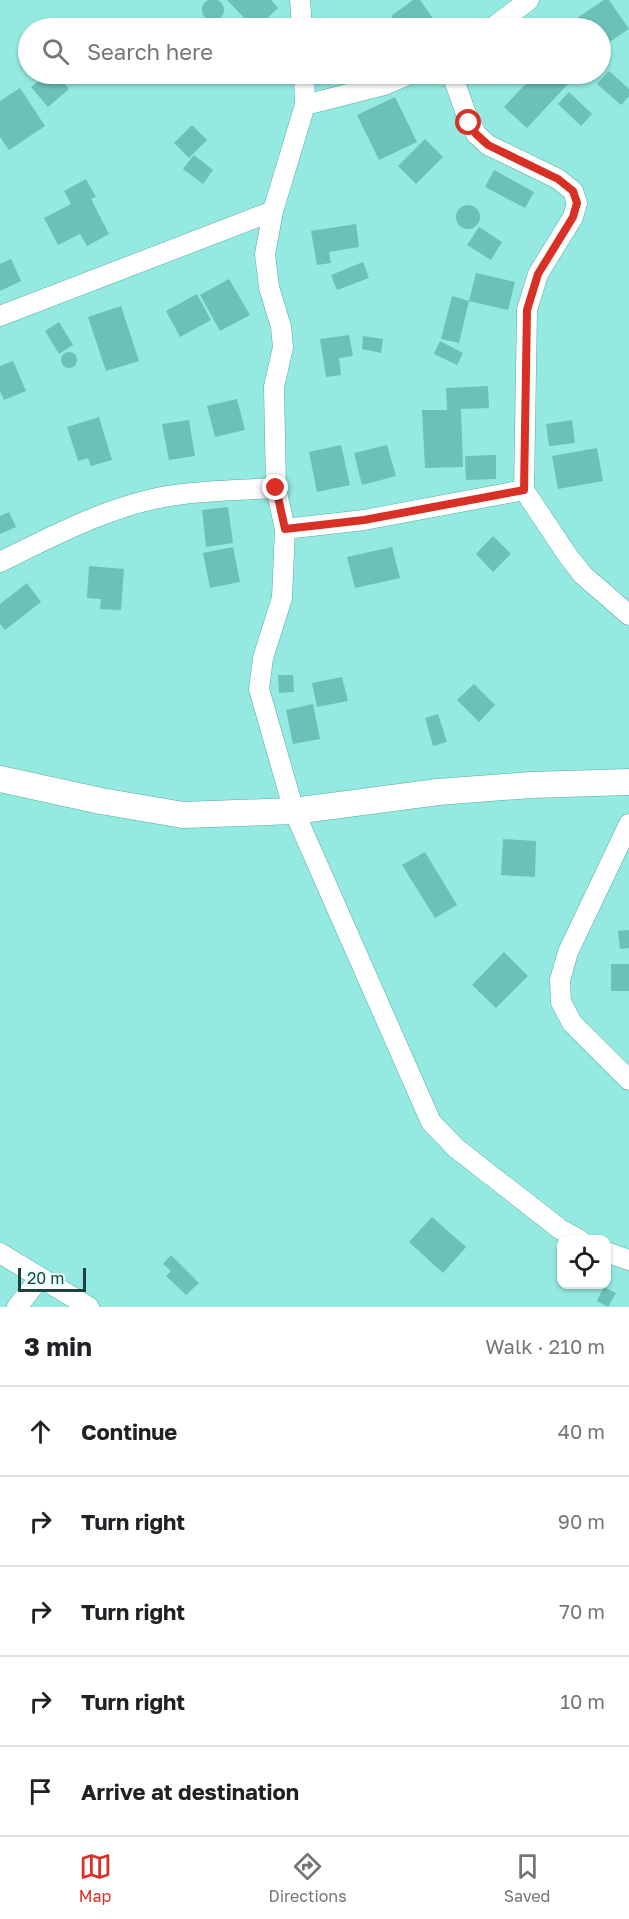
<!DOCTYPE html>
<html lang="en">
<head>
<meta charset="utf-8">
<style>
	body { margin:0; font-family:"Golos Text",sans-serif; background:#f6f6f6; color:#202124 }
	.controls { position:absolute; right:18px; bottom:18px; display:grid; overflow:hidden; border-radius:12px; box-shadow:0 2px 4px #0004 }
	.controls button { width:54px; height:54px; display:grid; place-items:center; padding:0; border:0; border-bottom:2px solid #e0e0e0; background:#fff; color:#202124; font:30px sans-serif }
	.scale { position:absolute; left:18px; bottom:15px; width:68px; box-sizing:border-box; padding-left:6px; border:3px solid #1d413d; border-top:0; font-size:16px; line-height:21px; white-space:nowrap; color:#1d413d; -webkit-text-stroke:4px #e7fffc; paint-order:stroke }
	.stop { position:absolute; width:18px; height:18px; margin:-14px; border:4px solid #d93025; border-radius:50%; background:#fff }
	.stop.end { background:#d93025; border-color:#fff; box-shadow:0 2px 6px #0008 }
	.list { margin:0; padding:0; list-style:none }
	h2 { display:flex; justify-content:space-between; align-items:center; height:78px; margin:0; padding:0 24px; font-size:26px }
	h2 small { font-size:20px; font-weight:400; color:#757577 }
	.list li { display:grid; grid-template-columns:39px 1fr auto; gap:18px; align-items:center; box-sizing:border-box; height:90px; padding:0 24px; border-top:2px solid #e0e0e0 }
	.list b { display:block; font-size:22px; white-space:nowrap }
	.list em { font-size:20px; font-style:normal; color:#757577 }
	.icon { flex:none; width:33px; height:33px; fill:none; stroke:currentColor; stroke-width:2; stroke-linecap:round; stroke-linejoin:round }
	.map { position:relative; flex:none; width:629px; height:1307px; overflow:hidden }
	.search { position:absolute; background:#fff; box-shadow:0 2px 4px #0004; left:18px; right:18px; top:18px; height:66px; display:flex; align-items:center; gap:15px; box-sizing:border-box; padding:0 21px; border-radius:33px; color:#757577; font-size:22px }
	.sheet { height:528px; background:#fff }
	nav { display:flex; justify-content:space-around; align-items:center; box-sizing:border-box; height:84px; border-top:2px solid #e0e0e0; background:#fff; font-size:16px; color:#757577 }
	nav a { display:grid; justify-items:center; gap:3px }
	nav .on { color:#d93025 }
	.map>svg:first-child { display:block }
</style>
</head>
<body>
<div class="map">
<svg width="629" height="1307" viewBox="0 0 629 1307">
	<rect width="100%" height="100%" fill="#94eae1"/>
	<!-- building -->
	<g fill="#6bc0b8">
		<circle cx="213" cy="10" r="11"/>
		<polygon points="227,0 271,0 278,8 257,28 254,28"/>
		<polygon points="413,0 420,0 434,20 422,28 400,28 391,16"/>
		<polygon points="604,0 609,0 629,29 600,48 600,28 562,28"/>
		<polygon points="609,71 629,89 629,96 621,105 597,84"/>
		<polygon points="48,74 56,74 69,89 48,107 31,87"/>
		<polygon points="535,74 555,74 567,85 527,128 504,107"/>
		<polygon points="20,88 45,126 9,150 0,137 0,101"/>
		<polygon points="569,92 592,114 581,126 558,104"/>
		<polygon points="395,97 417,142 379,160 357,115"/>
		<polygon points="192,125 207,140 189,158 174,143"/>
		<polygon points="425,139 443,157 416,184 398,166"/>
		<polygon points="194,155 213,170 203,184 183,169"/>
		<polygon points="494,170 534,192 525,208 485,187"/>
		<polygon points="86,179 96,197 91,199 109,234 87,246 80,234 58,245 44,218 71,204 64,191"/>
		<circle cx="468" cy="217" r="12"/>
		<polygon points="356,224 359,247 329,252 331,263 317,265 311,231"/>
		<polygon points="479,227 502,242 491,260 467,245"/>
		<polygon points="11,259 21,281 0,291 0,264"/>
		<polygon points="363,262 369,278 337,290 331,275"/>
		<polygon points="476,273 515,282 508,310 469,301"/>
		<polygon points="229,279 250,315 220,331 200,295"/>
		<polygon points="197,294 211,320 180,337 166,311"/>
		<polygon points="452,296 469,301 459,343 441,339"/>
		<polygon points="121,306 139,361 106,371 88,317"/>
		<polygon points="59,322 73,345 59,354 45,331"/>
		<polygon points="349,335 353,356 339,358 341,375 326,377 320,339"/>
		<polygon points="363,336 383,339 381,353 362,349"/>
		<polygon points="440,341 463,353 457,365 434,354"/>
		<circle cx="69" cy="360" r="8"/>
		<polygon points="13,361 26,391 4,400 0,391 0,366"/>
		<polygon points="488,386 489,408 461,409 463,467 425,468 422,410 447,410 446,388"/>
		<polygon points="237,399 245,430 215,437 207,406"/>
		<polygon points="99,417 112,460 91,466 88,458 78,461 67,427"/>
		<polygon points="189,420 195,456 169,460 162,424"/>
		<polygon points="572,420 575,443 549,446 546,424"/>
		<polygon points="341,445 350,485 317,492 309,452"/>
		<polygon points="387,445 396,476 362,485 354,453"/>
		<polygon points="597,448 603,481 558,489 552,456"/>
		<polygon points="496,455 496,479 466,480 465,456"/>
		<polygon points="228,507 233,543 206,547 202,510"/>
		<polygon points="9,512 16,527 0,534 0,516"/>
		<polygon points="493,536 511,554 493,572 476,554"/>
		<polygon points="233,547 240,582 210,588 203,553"/>
		<polygon points="392,547 400,578 355,588 347,557"/>
		<polygon points="89,566 124,569 121,610 100,609 101,599 87,598"/>
		<polygon points="27,583 41,602 5,630 0,624 0,604"/>
		<polygon points="278,675 293,675 294,692 279,693"/>
		<polygon points="342,677 348,701 317,707 312,683"/>
		<polygon points="474,684 495,705 479,722 457,700"/>
		<polygon points="313,704 320,739 293,744 286,710"/>
		<polygon points="438,714 447,742 433,746 425,718"/>
		<polygon points="503,839 536,841 535,877 501,875"/>
		<polygon points="425,852 457,905 435,918 402,865"/>
		<polygon points="629,930 629,948 620,949 618,931"/>
		<polygon points="504,952 528,976 496,1008 472,985"/>
		<rect x="611" y="964" width="18" height="27"/>
		<polygon points="432,1217 466,1247 443,1273 409,1242"/>
		<polygon points="171,1255 199,1283 186,1295 166,1276 171,1271 163,1264"/>
		<polygon points="604,1287 616,1293 608,1307 597,1301"/>
	</g>
	<g fill="none" stroke-linecap="round" stroke-linejoin="round">
		<!-- minor casing -->
		<g stroke="#56aca5" stroke-width="21">
			<g id="minor">
				<polyline points="300,0 302,28"/>
				<polyline points="492,28 529,0"/>
				<polyline points="304,74 305,105 273,211 265,254 269,287 281,327 283,347 274,387 276,488 285,529 282,598 263,658 259,689 294,811 431,1122 456,1148 560,1229 580,1240"/>
				<polyline points="452,74 465,111 476,134 488,145 558,179 573,191 577,203 573,217 538,274 527,310 524,490 568,556 583,575 629,615"/>
				<polyline points="305,105 384,85 410,74"/>
				<polyline points="0,316 273,211"/>
				<polyline points="285,529 364,520 524,490"/>
				<path d="M 0,562 C 55,535 113,504 175,495 C 208,490 243,490 276,488"/>
				<polyline points="629,824 568,952 560,980 561,1002 572,1023 629,1080"/>
				<polyline points="606,1252 629,1260"/>
				<polyline points="0,1253 89,1307"/>
				<polyline points="17,1307 40,1278"/>
			</g>
		</g>
		<!-- tertiary casing -->
		<g stroke="#56aca5" stroke-width="27">
			<polyline id="tertiary" points="0,779 101,801 183,815 294,811 438,792 531,785 629,782"/>
		</g>
		<!-- minor -->
		<use href="#minor" stroke="#fff" stroke-width="20"/>
		<!-- tertiary -->
		<use href="#tertiary" stroke="#fff" stroke-width="26"/>
	</g>
	<g fill="none" stroke-linecap="round" stroke-linejoin="round">
		<!-- route -->
		<polyline stroke="#d93025" stroke-width="8" points="276,488 285,529 364,520 524,490 527,310 538,274 573,217 577,203 573,191 558,179 488,145 476,134 469,123"/>
	</g>
</svg>
<div class="controls">
<button><svg class="icon" aria-label="locate" viewBox="0 0 24 24"><circle cx="12" cy="12" r="6"/><path d="M12 2v4M12 18v4M2 12h4M18 12h4"/></svg></button>
</div>
<div class="scale">20 m</div>
<div class="stop" style="left:469px;top:123px"></div>
<div class="stop end" style="left:276px;top:488px"></div>
<div class="search"><svg class="icon" aria-label="search" viewBox="0 0 24 24"><circle cx="10" cy="10" r="6"/><path d="M15 15l6 6"/></svg>Search here</div>
</div>
<section class="sheet">
<h2>3 min<small>Walk · 210 m</small></h2>
<ul class="list">
<li><svg class="icon" aria-label="ahead" viewBox="0 0 24 24"><path d="M12 20V5M6 11l6-6 6 6"/></svg><div><b>Continue</b></div><em>40 m</em></li>
<li><svg class="icon" aria-label="right" viewBox="0 0 24 24"><path d="M7 20v-9h11M14 6l5 5-5 5"/></svg><div><b>Turn right</b></div><em>90 m</em></li>
<li><svg class="icon" aria-label="right" viewBox="0 0 24 24"><path d="M7 20v-9h11M14 6l5 5-5 5"/></svg><div><b>Turn right</b></div><em>70 m</em></li>
<li><svg class="icon" aria-label="right" viewBox="0 0 24 24"><path d="M7 20v-9h11M14 6l5 5-5 5"/></svg><div><b>Turn right</b></div><em>10 m</em></li>
<li><svg class="icon" aria-label="arrive" viewBox="0 0 24 24"><path d="M6 21V4h12l-3 4 3 4H6"/></svg><div><b>Arrive at destination</b></div></li>
</ul>
</section>
<nav>
<a class="on"><svg class="icon" aria-label="map" viewBox="0 0 24 24"><path d="M3 6l6-2 6 2 6-2v14l-6 2-6-2-6 2zM9 4v14M15 6v14"/></svg>Map</a>
<a><svg class="icon" aria-label="directions" viewBox="0 0 24 24"><path d="M12 3l9 9-9 9-9-9zM9 14v-3h6M13 9l2 2-2 2"/></svg>Directions</a>
<a><svg class="icon" aria-label="saved" viewBox="0 0 24 24"><path d="M7 4h10v16l-5-4-5 4z"/></svg>Saved</a>
</nav>
</body>
</html>
